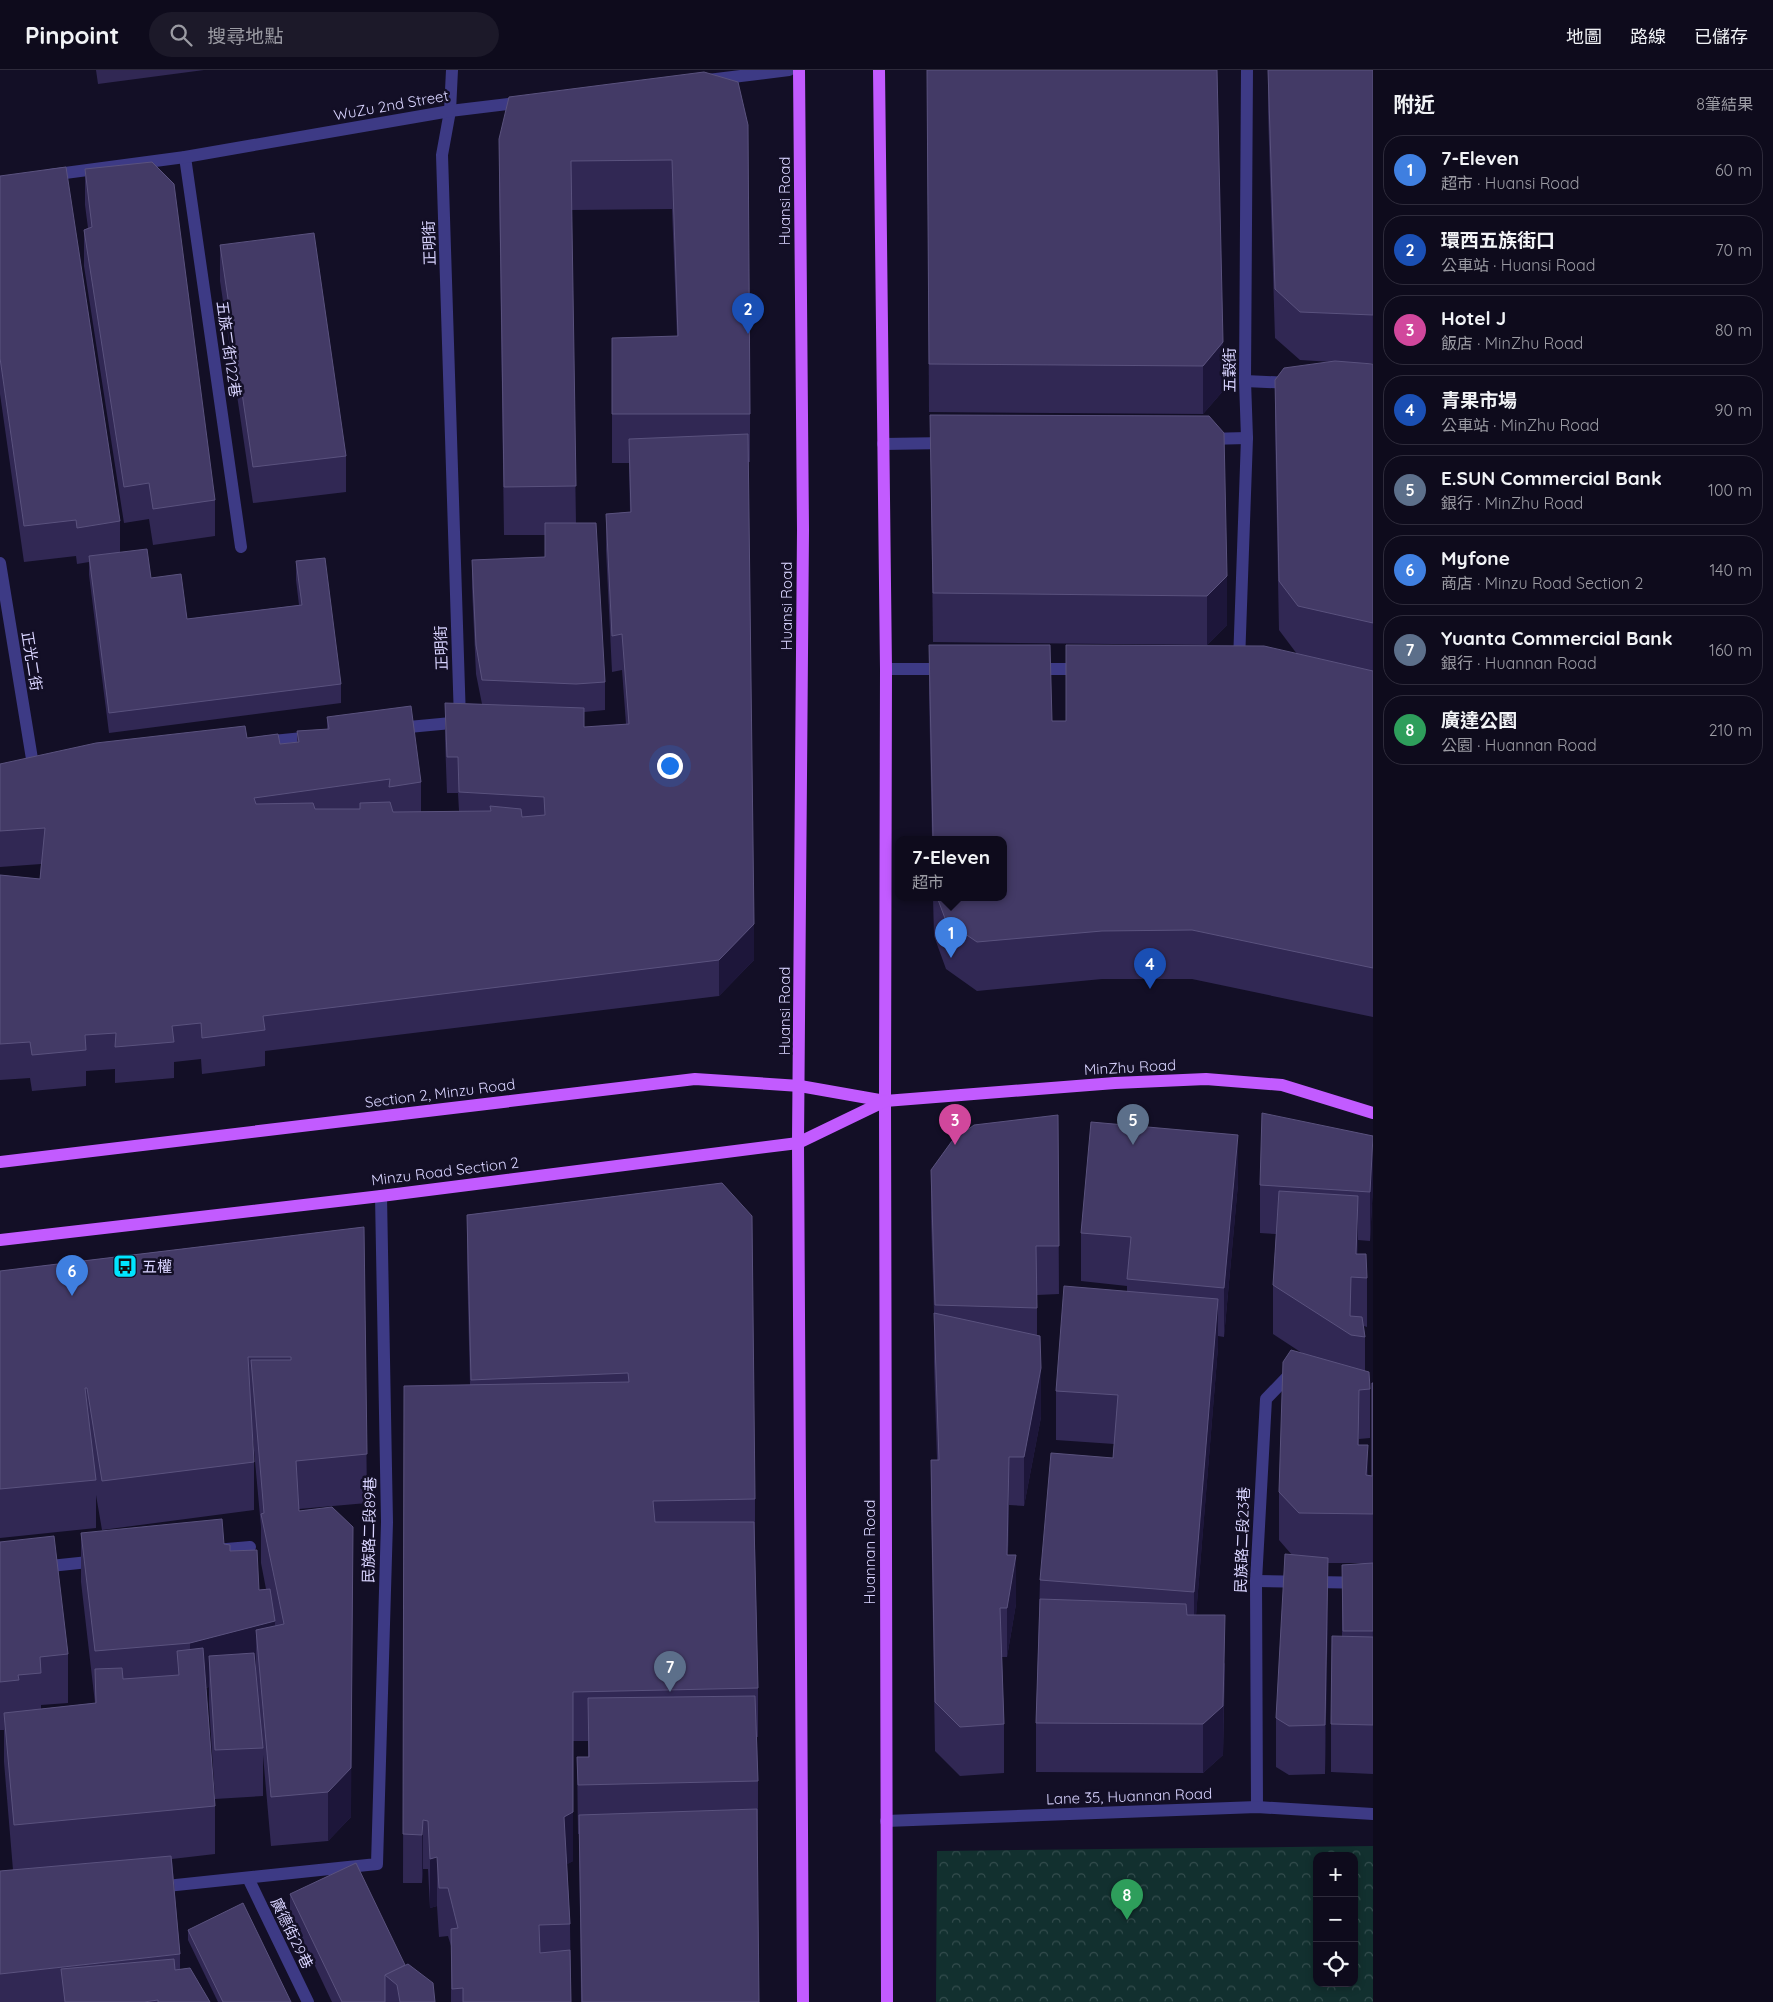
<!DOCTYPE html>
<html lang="zh-TW">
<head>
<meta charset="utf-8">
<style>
	body { margin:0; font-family:Quicksand,"Noto Sans TC",sans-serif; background:#1c1929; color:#f1f3f6 }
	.controls { position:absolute; right:15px; bottom:15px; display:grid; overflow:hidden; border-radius:10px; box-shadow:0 2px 8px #0003 }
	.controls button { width:45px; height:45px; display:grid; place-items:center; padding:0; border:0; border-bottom:1px solid #2e2b3b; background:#0e0b1c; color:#f1f3f6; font:25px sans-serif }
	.you { position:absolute; left:669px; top:695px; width:18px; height:18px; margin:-12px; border:4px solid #fff; border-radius:50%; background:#1a73e8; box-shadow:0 0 0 8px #1a73e833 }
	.badge { display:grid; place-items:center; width:32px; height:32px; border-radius:50%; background:#7c3aed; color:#fff; font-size:16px; font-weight:700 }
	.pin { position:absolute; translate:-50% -41px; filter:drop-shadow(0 1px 2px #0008) }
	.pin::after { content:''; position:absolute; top:26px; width:18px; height:15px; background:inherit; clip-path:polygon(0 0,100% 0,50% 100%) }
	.popup { position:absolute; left:895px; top:766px; width:112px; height:65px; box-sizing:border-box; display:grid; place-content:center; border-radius:10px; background:#0e0b1c; filter:drop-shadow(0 1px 4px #0005); font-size:16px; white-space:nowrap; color:#9b9ba3 }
	.popup b { font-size:19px; color:#f1f3f6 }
	.popup::after { content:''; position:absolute; left:50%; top:100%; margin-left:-10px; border:10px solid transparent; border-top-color:#0e0b1c }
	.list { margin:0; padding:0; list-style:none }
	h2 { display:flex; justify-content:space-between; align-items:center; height:65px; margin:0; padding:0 20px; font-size:21px }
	h2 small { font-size:16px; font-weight:400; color:#9b9ba3 }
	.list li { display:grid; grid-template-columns:32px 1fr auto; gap:15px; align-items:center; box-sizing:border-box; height:70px; margin:0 10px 10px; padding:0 10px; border:1px solid #2e2b3b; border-radius:20px }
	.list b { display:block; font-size:19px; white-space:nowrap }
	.list p { margin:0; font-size:16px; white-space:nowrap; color:#9b9ba3 }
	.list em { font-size:16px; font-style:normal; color:#9b9ba3 }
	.icon { flex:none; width:28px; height:28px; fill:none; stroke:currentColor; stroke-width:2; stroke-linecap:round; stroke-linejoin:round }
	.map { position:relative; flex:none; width:1373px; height:1932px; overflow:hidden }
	header { display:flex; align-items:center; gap:30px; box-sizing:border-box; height:70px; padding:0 25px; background:#0e0b1c; border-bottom:1px solid #2e2b3b }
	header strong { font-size:24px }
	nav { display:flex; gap:28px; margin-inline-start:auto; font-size:18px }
	.search { width:350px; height:45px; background:#1c1929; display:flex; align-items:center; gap:12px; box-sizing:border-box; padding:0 18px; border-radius:28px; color:#9b9ba3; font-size:19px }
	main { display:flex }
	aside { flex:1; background:#0e0b1c }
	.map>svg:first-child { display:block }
</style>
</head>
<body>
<header>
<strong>Pinpoint</strong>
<div class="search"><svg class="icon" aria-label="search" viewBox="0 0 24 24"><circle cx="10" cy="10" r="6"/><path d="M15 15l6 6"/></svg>搜尋地點</div>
<nav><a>地圖</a><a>路線</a><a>已儲存</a></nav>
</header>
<main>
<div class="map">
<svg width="1373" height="1932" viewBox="0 0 1373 1932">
	<defs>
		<pattern id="park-crowns" width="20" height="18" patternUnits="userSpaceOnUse" patternTransform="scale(1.25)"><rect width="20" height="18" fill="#12302f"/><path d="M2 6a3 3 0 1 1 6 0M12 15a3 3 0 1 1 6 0" fill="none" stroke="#344d4e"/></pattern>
	</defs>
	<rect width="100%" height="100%" fill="#130f26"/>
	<!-- park -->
	<path fill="url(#park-crowns)" fill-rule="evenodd" d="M 1373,1776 L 1373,1932 L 936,1932 L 937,1781 ZM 1317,1786 L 1354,1786 L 1354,1913 L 1317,1913 Z"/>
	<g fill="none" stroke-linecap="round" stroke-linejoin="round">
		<!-- minor -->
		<g stroke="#3d3a85" stroke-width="12">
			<polyline points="452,0 450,41 442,85 460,650"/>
			<polyline points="708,10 789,0"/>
			<polyline points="185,87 241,477"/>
			<polyline points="50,105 185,87 450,41 524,32"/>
			<polyline points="1245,311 1291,313"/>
			<polyline points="1207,369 1247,368"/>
			<polyline points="883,374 947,373"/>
			<polyline points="0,493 33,695"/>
			<polyline points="1239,592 1247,368 1245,311 1247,0"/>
			<polyline points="886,599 946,599"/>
			<polyline points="1033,599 1083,599"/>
			<polyline points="398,658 462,652"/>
			<polyline points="263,672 313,667"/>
			<polyline points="215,1480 250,1477"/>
			<polyline points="41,1497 98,1491"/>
			<polyline points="1256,1511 1373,1513"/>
			<polyline points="1257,1737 1256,1511 1266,1329 1292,1302 1296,1304"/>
			<polyline points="886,1751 1257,1737 1373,1744"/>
			<polyline points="248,1808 308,1932"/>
			<polyline points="157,1817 377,1794 387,1452 381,1126"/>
		</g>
		<!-- major -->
		<g stroke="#c25bff" stroke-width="12">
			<polyline points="799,0 803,460 798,1073 803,1932"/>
			<polyline points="879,0 886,599 885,1031 887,1932"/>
			<polyline points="0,1092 695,1009 800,1016 885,1031 1115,1013 1206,1009 1282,1015 1373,1043"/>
			<polyline points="0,1170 381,1126 798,1073 885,1031"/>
		</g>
	</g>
	<!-- wall -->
	<g fill="#312854" fill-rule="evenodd">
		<polygon points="96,0 204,0 98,14"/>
		<polygon points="927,0 1217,0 1223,321 1203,344 929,342"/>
		<polygon points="1268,0 1373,0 1373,293 1355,293 1373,294 1373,947 1192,909 1102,909 977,921 946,899 934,866 933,827 1004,827 1004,769 932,769 929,624 929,575 1052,651 1066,651 1297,584 1279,560 1275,358 1275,310 1332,292 1300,290 1275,268 1268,42"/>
		<path d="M 704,2 L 750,344 L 750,392 L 748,392 L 754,890 L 719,926 L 265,981 L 265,996 L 202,1004 L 201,989 L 174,992 L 174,1008 L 115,1013 L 115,999 L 86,1001 L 86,1016 L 32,1021 L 30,1008 L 0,1010 L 0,805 L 40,809 L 41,794 L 0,797 L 0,694 L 247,668 L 280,674 L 297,672 L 297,661 L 327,659 L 327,647 L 421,712 L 421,742 L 459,741 L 458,723 L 447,723 L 445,669 L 445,633 L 482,634 L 476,604 L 472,518 L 472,490 L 545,487 L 545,465 L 504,465 L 499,118 L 499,69 ZM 672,139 L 677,266 L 612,268 L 612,393 L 629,393 L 630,442 L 606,444 L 606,480 L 612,602 L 622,600 L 626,654 L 584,657 L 584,642 L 605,640 L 605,612 L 576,453 L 571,140 Z"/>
		<polygon points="85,99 215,430 215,466 153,475 149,449 124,453 84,196 84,160 88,158 85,135"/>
		<polygon points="0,106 120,451 120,482 151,508 187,549 299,535 296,510 296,491 341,614 341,633 109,663 89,505 89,492 77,494 76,486 24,492 0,324"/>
		<polygon points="220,175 346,386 346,422 253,433 220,211"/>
		<polygon points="930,345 1209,346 1227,555 1207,575 933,572"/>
		<polygon points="1058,1045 1059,1224 1037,1225 1037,1265 1041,1347 1024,1436 1009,1435 1008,1485 1016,1534 1007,1587 1002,1587 1004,1654 1004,1703 960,1706 935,1681 931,1438 931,1390 937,1390 934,1292 934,1243 931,1149 931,1100"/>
		<polygon points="722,1113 755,1429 755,1478 758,1618 758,1667 757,1667 758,1711 758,1760 757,1760 759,1932 581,1932 579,1764 578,1764 577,1687 588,1687 588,1671 573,1671 573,1791 567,1794 570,1854 571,1932 451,1932 451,1876 448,1866 439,1867 437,1836 430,1838 428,1799 423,1799 422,1813 403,1813 404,1316 470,1315 467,1194 467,1145"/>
		<polygon points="1238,1114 1224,1267 1218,1266 1218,1277 1196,1545 1225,1594 1223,1685 1203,1703 1036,1702 1036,1653 1040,1510 1113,1388 1114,1374 1056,1370 1056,1321 1127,1221 1127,1216 1081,1211 1081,1163"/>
		<polygon points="1260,1115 1373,1115 1370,1171 1358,1170 1357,1184 1367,1208 1367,1257 1364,1256 1365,1267 1365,1301 1370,1319 1370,1368 1359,1369 1359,1375 1368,1405 1372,1406 1373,1313 1373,1704 1331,1702 1331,1654 1342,1566 1342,1495 1368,1493 1328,1493 1328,1536 1325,1704 1289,1705 1276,1697 1276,1648 1292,1485 1279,1470 1279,1422 1305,1285 1273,1264 1273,1215 1276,1164 1260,1163"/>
		<polygon points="364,1157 367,1433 299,1439 351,1747 328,1771 271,1776 263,1685 263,1726 215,1729 209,1635 209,1617 206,1618 215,1736 215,1784 172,1789 180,1884 180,1899 210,1932 0,1932 0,1801 13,1800 4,1692 4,1660 0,1660 0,1472 68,1584 68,1633 41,1635 41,1639 95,1633 81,1512 81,1463 224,1474 230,1481 259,1520 266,1519 261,1493 261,1457 252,1358 254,1392 254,1440 102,1460 96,1425 96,1458 0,1468 0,1201"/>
		<polygon points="290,1824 405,1895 435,1932 332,1932 290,1843"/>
		<polygon points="188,1860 291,1932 218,1932 188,1870"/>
	</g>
	<!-- shaded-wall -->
	<g fill="#1d163a">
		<polygon points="1223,272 1223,321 1203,344 1203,296"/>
		<polygon points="1227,506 1227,555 1207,575 1207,526"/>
		<polygon points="754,854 754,890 719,926 719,890"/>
		<polygon points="1238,1065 1238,1114 1224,1267 1224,1218"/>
		<polygon points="1373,1066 1373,1115 1370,1171 1370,1122"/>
		<polygon points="1358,1126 1358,1175 1357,1207 1356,1184"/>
		<polygon points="1218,1229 1218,1277 1194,1571 1194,1522"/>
		<polygon points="1041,1298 1041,1347 1024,1436 1024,1387"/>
		<polygon points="1359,1320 1359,1369 1358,1424 1358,1375"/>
		<polygon points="1368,1375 1368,1424 1366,1405"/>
		<polygon points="1009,1387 1009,1435 1007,1534 1007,1485"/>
		<polygon points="1016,1485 1016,1534 1007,1587 1007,1538"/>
		<polygon points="1328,1488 1328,1536 1325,1704 1325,1655"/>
		<polygon points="353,1506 351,1747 328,1771 328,1722"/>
		<polygon points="1225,1545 1223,1685 1203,1703 1203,1654"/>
		<polygon points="275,1551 275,1600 256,1560 256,1604 209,1586 209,1617 190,1622 190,1573"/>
		<polygon points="573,1671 573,1791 564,1796 564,1747"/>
		<polygon points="423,1750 423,1799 422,1813 422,1765"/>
		<polygon points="437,1787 437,1836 430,1838 430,1789"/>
	</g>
	<!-- building -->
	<g fill="#433a66" stroke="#5a527e">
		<polygon points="927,0 1217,0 1223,272 1203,296 929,294"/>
		<polygon points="1268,0 1373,0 1373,245 1300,242 1275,219"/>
		<polygon points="704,2 738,12 748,55 750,344 612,344 612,268 678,266 672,90 571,91 576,416 504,417 499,69 509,27"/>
		<polygon points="152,92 174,114 215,430 153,439 149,413 124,417 84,160 92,157 85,99"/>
		<polygon points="66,97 120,451 77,458 76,450 24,456 0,288 0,106"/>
		<polygon points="314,163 346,386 253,397 220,175"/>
		<polygon points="1335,291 1373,294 1373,553 1298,536 1279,511 1275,310 1284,298"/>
		<polygon points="930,345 1209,346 1224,363 1227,506 1207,526 933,523"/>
		<polygon points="748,364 754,854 719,890 263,946 265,960 202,968 201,953 172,956 174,972 115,977 116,963 85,965 86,980 32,985 30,972 0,974 0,805 40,809 45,758 0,761 0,694 96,673 245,656 247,668 278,664 280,674 299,672 297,661 329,659 327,647 411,636 421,712 389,717 390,709 254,728 256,734 313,733 315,739 360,739 360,733 390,732 393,742 491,741 490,736 521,739 522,747 545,745 544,727 459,722 458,687 447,687 445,633 584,638 584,657 629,654 622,564 612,566 606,444 631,442 629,369"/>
		<polygon points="545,453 596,453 605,612 576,614 482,610 476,575 472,490 545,487"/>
		<polygon points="147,479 151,508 181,504 187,549 302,535 296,491 325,488 341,614 109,643 89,486"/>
		<polygon points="929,575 1050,575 1052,651 1066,651 1066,575 1264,576 1373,601 1373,898 1192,860 1102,861 977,872 946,851 937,827 1004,827 1004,769 933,769"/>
		<polygon points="1262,1043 1373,1066 1370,1122 1260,1115"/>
		<polygon points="1058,1045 1059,1176 1036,1176 1037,1238 935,1235 931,1100 952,1071 974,1055"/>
		<polygon points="1091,1052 1238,1065 1224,1218 1127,1209 1131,1167 1081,1163"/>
		<polygon points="722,1113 752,1146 755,1429 653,1431 655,1452 754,1452 758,1618 573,1622 573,1742 564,1747 570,1854 539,1855 540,1883 570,1880 571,1932 463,1932 463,1918 452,1919 451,1859 458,1858 448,1818 439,1818 437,1787 430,1789 428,1751 423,1750 422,1765 403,1764 404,1316 629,1312 628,1303 471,1310 467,1145"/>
		<polygon points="1279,1121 1358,1126 1356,1184 1366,1184 1367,1208 1351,1207 1350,1246 1362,1247 1365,1267 1351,1265 1273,1215"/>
		<polygon points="364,1157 367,1384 296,1391 299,1441 332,1437 353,1457 351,1698 328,1722 271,1727 256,1560 284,1554 261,1444 264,1443 251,1290 291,1290 291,1287 248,1287 254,1392 102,1411 87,1318 85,1318 96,1410 0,1419 0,1201"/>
		<polygon points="1064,1216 1218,1229 1194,1522 1040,1510 1051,1383 1113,1388 1118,1325 1056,1321"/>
		<polygon points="934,1243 1040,1266 1041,1298 1024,1387 1009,1387 1007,1485 1016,1485 1007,1538 1000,1538 1004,1654 960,1657 935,1632 931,1390 939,1390"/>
		<polygon points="1291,1280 1369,1302 1370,1319 1359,1320 1358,1375 1368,1375 1366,1405 1372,1406 1372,1313 1373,1313 1373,1444 1299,1443 1279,1422 1283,1292"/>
		<polygon points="222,1449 224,1474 230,1475 230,1481 257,1480 259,1520 270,1519 275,1551 190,1573 95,1581 81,1463"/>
		<polygon points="54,1466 68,1584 40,1587 41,1603 18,1605 19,1610 0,1612 0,1472"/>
		<polygon points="1285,1484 1328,1488 1325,1655 1289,1656 1276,1648"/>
		<polygon points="1373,1493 1373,1561 1343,1561 1342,1495"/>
		<polygon points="1040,1529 1186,1534 1187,1545 1225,1545 1223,1636 1203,1654 1036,1653"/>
		<polygon points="1332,1566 1373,1567 1373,1655 1331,1654"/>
		<polygon points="203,1578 215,1736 14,1755 4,1643 96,1633 95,1599 122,1598 123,1609 179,1605 177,1581"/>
		<polygon points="254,1583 263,1678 215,1680 209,1586"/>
		<polygon points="755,1626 758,1711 578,1715 577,1687 589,1687 588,1628"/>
		<polygon points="757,1739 759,1932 582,1932 579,1745"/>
		<polygon points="171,1786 180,1884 0,1904 0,1801"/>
		<polygon points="356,1793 405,1895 385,1905 385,1932 342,1932 290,1824"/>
		<polygon points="243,1833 291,1932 223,1932 188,1860"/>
		<polygon points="174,1889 175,1900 190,1898 210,1932 158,1932 158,1930 144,1932 65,1932 61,1899"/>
		<polygon points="408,1894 433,1913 435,1932 400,1932 397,1915 385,1905"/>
	</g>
	<!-- icons -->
	<defs>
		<g id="bus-square" transform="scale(1.25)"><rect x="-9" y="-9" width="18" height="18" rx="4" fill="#00e5ff" stroke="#130f26"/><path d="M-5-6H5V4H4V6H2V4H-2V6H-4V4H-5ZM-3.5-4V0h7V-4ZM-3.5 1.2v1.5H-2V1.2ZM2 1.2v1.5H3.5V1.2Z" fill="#111"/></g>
	</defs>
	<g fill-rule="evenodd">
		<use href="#bus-square" x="125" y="1196"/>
	</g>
	<g text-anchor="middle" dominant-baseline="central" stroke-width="5" stroke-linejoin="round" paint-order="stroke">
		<!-- street labels -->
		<g font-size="15" fill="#d9d4ff" stroke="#130f26">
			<text transform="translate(391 35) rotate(-10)">WuZu 2nd Street</text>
			<text transform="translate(784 131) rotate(-90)">Huansi Road</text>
			<text transform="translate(429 173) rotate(-92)">正明街</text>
			<text transform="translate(229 279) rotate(82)">五族二街122巷</text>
			<text transform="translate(1229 300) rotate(-90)">五穀街</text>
			<text transform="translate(786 536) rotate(-90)">Huansi Road</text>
			<text transform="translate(441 578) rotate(-92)">正明街</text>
			<text transform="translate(32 591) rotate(81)">正光二街</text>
			<text transform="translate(784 941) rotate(-90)">Huansi Road</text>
			<text transform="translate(1130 997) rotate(-3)">MinZhu Road</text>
			<text transform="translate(440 1023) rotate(-7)">Section 2, Minzu Road</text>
			<text transform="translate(445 1101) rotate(-7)">Minzu Road Section 2</text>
			<text transform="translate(369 1460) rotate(-89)">民族路二段89巷</text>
			<text transform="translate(1242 1470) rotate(-88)">民族路二段23巷</text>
			<text transform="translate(869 1482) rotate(-90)">Huannan Road</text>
			<text transform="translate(1129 1726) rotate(-2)">Lane 35, Huannan Road</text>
			<text transform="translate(292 1863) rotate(64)">廣德街29巷</text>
		</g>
		<!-- poi labels -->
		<g font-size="15" fill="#d9d4ff" stroke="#130f26" text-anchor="start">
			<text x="142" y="1196">五權</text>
		</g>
	</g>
</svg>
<div class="controls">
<button>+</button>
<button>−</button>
<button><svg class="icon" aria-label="locate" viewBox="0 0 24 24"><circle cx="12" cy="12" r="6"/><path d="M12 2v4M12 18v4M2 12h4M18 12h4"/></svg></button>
</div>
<div class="you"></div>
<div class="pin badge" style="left:951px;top:888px;background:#3f7fe0">1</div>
<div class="popup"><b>7-Eleven</b>超市</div>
<div class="pin badge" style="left:748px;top:264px;background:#1a4fb4">2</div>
<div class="pin badge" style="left:955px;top:1075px;background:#d1479c">3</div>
<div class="pin badge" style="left:1150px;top:919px;background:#1a4fb4">4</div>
<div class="pin badge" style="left:1133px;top:1075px;background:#5c6f8a">5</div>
<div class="pin badge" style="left:72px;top:1226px;background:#3f7fe0">6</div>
<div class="pin badge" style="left:670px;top:1622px;background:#5c6f8a">7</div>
<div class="pin badge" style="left:1127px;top:1850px;background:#2e9e5b">8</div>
</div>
<aside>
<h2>附近<small>8筆結果</small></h2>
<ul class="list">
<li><span class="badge" style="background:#3f7fe0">1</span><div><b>7-Eleven</b><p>超市 · Huansi Road</p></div><em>60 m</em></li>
<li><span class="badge" style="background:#1a4fb4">2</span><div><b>環西五族街口</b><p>公車站 · Huansi Road</p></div><em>70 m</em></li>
<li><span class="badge" style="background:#d1479c">3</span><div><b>Hotel J</b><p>飯店 · MinZhu Road</p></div><em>80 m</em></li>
<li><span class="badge" style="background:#1a4fb4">4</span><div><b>青果市場</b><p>公車站 · MinZhu Road</p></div><em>90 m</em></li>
<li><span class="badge" style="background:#5c6f8a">5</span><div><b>E.SUN Commercial Bank</b><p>銀行 · MinZhu Road</p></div><em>100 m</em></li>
<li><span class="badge" style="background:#3f7fe0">6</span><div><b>Myfone</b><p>商店 · Minzu Road Section 2</p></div><em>140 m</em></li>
<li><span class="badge" style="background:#5c6f8a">7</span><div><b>Yuanta Commercial Bank</b><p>銀行 · Huannan Road</p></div><em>160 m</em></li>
<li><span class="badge" style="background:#2e9e5b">8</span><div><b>廣達公園</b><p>公園 · Huannan Road</p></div><em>210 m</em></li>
</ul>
</aside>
</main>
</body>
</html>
